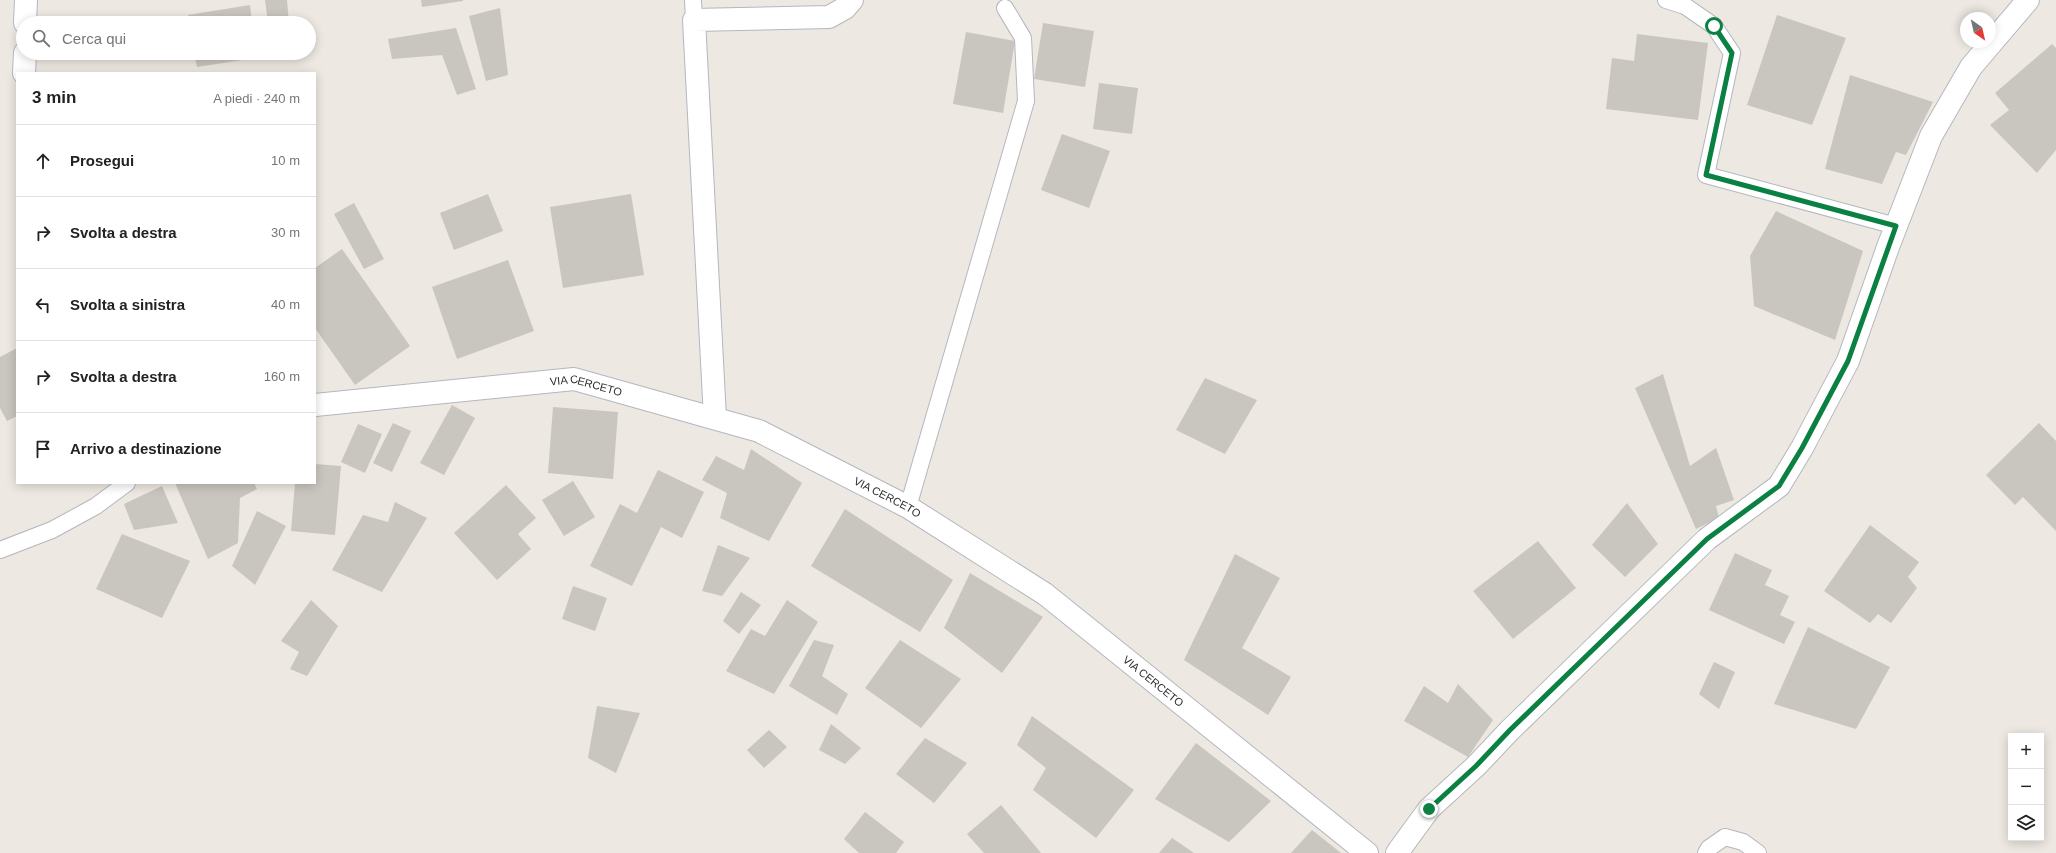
<!DOCTYPE html>
<html lang="it">
<head>
<meta charset="utf-8">
<style>
	body { margin:0; font-family:Helvetica,sans-serif; background:#f6f6f6; color:#222 }
	.controls { position:absolute; right:12px; bottom:12px; display:grid; overflow:hidden; border-radius:0px; box-shadow:0 2px 10px #0003 }
	.controls button { width:36px; height:36px; display:grid; place-items:center; padding:0; border:0; border-bottom:1px solid #e0e0e0; background:#fff; color:#222; font:20px sans-serif }
	.compass { position:absolute; left:1960px; top:12px; width:36px; height:36px; border-radius:50%; background:#fff; box-shadow:0 2px 10px #0003; rotate:146deg }
	.stop { position:absolute; width:12px; height:12px; margin:-9px; border:3px solid #0b8043; border-radius:50%; background:#fff }
	.stop.end { background:#0b8043; border-color:#fff; box-shadow:0 1px 4px #0008 }
	.list { margin:0; padding:0; list-style:none }
	h2 { display:flex; justify-content:space-between; align-items:center; height:52px; margin:0; padding:0 16px; font-size:17px }
	h2 small { font-size:13px; font-weight:400; color:#767676 }
	.list li { display:grid; grid-template-columns:26px 1fr auto; gap:12px; align-items:center; box-sizing:border-box; height:72px; padding:0 16px; border-top:1px solid #e0e0e0 }
	.list b { display:block; font-size:15px; white-space:nowrap }
	.list em { font-size:13px; font-style:normal; color:#767676 }
	.icon { flex:none; width:22px; height:22px; fill:none; stroke:currentColor; stroke-width:2; stroke-linecap:round; stroke-linejoin:round }
	.map { position:relative; flex:none; width:2056px; height:853px; overflow:hidden }
	.search { position:absolute; background:#fff; box-shadow:0 2px 10px #0003; left:16px; top:16px; width:300px; height:44px; display:flex; align-items:center; gap:10px; box-sizing:border-box; padding:0 14px; border-radius:22px; color:#767676; font-size:15px }
	.panel { position:absolute; background:#fff; box-shadow:0 2px 10px #0003; left:16px; top:72px; width:300px; height:412px; border-radius:0px }
	.map>svg:first-child { display:block }
</style>
</head>
<body>
<div class="map">
<svg width="2056" height="853" viewBox="0 0 2056 853">
	<rect width="100%" height="100%" fill="#ede8e1"/>
	<!-- building -->
	<g fill="#c9c6bf">
		<polygon points="265,0 287,0 289,23 268,23"/>
		<polygon points="421,0 463,0 463,1 422,7"/>
		<polygon points="250,5 252,23 189,23 188,15"/>
		<polygon points="500,8 508,75 486,81 469,16"/>
		<polygon points="1777,15 1846,38 1812,125 1747,105"/>
		<polygon points="1043,23 1094,31 1085,87 1034,79"/>
		<polygon points="456,28 476,89 457,95 442,55 392,59 388,39"/>
		<polygon points="966,32 1015,41 1003,113 953,104"/>
		<polygon points="1637,34 1708,43 1698,120 1606,109 1612,58 1634,61"/>
		<polygon points="2052,44 2056,48 2056,150 2037,173 1990,125 2009,110 1995,93"/>
		<polygon points="194,53 255,53 255,58 197,67"/>
		<polygon points="1850,75 1933,102 1906,155 1896,152 1882,184 1825,169"/>
		<polygon points="1099,83 1138,88 1132,134 1093,129"/>
		<polygon points="1062,134 1110,151 1089,208 1041,190"/>
		<polygon points="488,194 503,231 454,250 440,213"/>
		<polygon points="631,194 644,275 563,288 550,207"/>
		<polygon points="354,203 384,259 364,269 334,214"/>
		<polygon points="1776,211 1863,251 1835,340 1754,306 1750,256"/>
		<polygon points="342,249 410,346 355,385 315,328 315,268"/>
		<polygon points="508,260 534,331 457,359 432,287"/>
		<polygon points="17,348 17,416 7,421 0,408 0,357"/>
		<polygon points="1663,374 1690,466 1716,448 1734,500 1716,506 1719,518 1696,529 1635,388"/>
		<polygon points="1205,378 1257,400 1225,454 1176,430"/>
		<polygon points="452,405 475,418 444,475 420,463"/>
		<polygon points="553,407 618,412 613,479 548,473"/>
		<polygon points="393,423 411,431 392,472 373,463"/>
		<polygon points="2039,423 2056,441 2056,531 2023,497 2015,505 1986,475"/>
		<polygon points="358,424 382,434 365,473 341,462"/>
		<polygon points="751,449 802,483 769,541 720,518 727,493 702,480 716,456 744,470"/>
		<polygon points="315,464 341,466 335,535 291,531 295,483 315,483"/>
		<polygon points="658,470 704,492 682,538 661,527 632,586 590,566 620,504 637,513"/>
		<polygon points="573,481 595,517 564,536 542,500"/>
		<polygon points="175,483 254,483 257,489 240,498 238,543 208,559"/>
		<polygon points="506,485 536,518 518,534 531,549 497,580 454,533"/>
		<polygon points="162,486 178,523 134,530 124,504"/>
		<polygon points="395,502 427,518 382,592 332,570 363,515 388,522"/>
		<polygon points="1627,503 1658,544 1625,577 1592,545"/>
		<polygon points="845,509 953,580 920,632 811,566"/>
		<polygon points="257,511 286,526 255,585 232,566"/>
		<polygon points="1870,525 1919,562 1908,577 1917,588 1891,623 1878,614 1870,623 1824,591"/>
		<polygon points="122,534 190,561 162,618 96,589"/>
		<polygon points="1538,541 1576,588 1513,639 1473,591"/>
		<polygon points="718,545 750,558 722,596 702,591"/>
		<polygon points="1735,553 1772,570 1765,585 1789,596 1780,615 1795,622 1784,644 1709,610"/>
		<polygon points="1235,554 1280,578 1242,648 1291,677 1268,715 1184,660"/>
		<polygon points="970,573 1043,617 1002,673 944,628"/>
		<polygon points="573,586 607,598 595,631 562,619"/>
		<polygon points="741,592 761,605 739,634 723,621"/>
		<polygon points="311,600 338,626 307,676 290,669 299,652 281,641"/>
		<polygon points="787,600 818,622 774,694 726,671 751,629 765,636"/>
		<polygon points="1808,627 1890,667 1856,729 1774,704"/>
		<polygon points="814,640 834,645 822,676 848,694 837,715 789,686"/>
		<polygon points="900,640 961,679 921,728 865,688"/>
		<polygon points="1714,662 1735,672 1719,709 1699,694"/>
		<polygon points="1458,684 1493,720 1468,757 1404,721 1424,686 1448,703"/>
		<polygon points="597,706 640,713 616,773 588,758"/>
		<polygon points="1032,716 1134,790 1096,838 1033,790 1046,768 1017,745"/>
		<polygon points="831,724 861,748 845,764 819,750"/>
		<polygon points="769,730 787,747 764,768 747,750"/>
		<polygon points="925,738 967,763 934,803 896,774"/>
		<polygon points="1196,743 1271,801 1229,842 1155,799"/>
		<polygon points="1001,805 1041,853 984,853 967,834"/>
		<polygon points="865,812 904,842 896,853 859,853 844,839"/>
		<polygon points="1312,830 1341,853 1291,853"/>
		<polygon points="1172,838 1194,853 1159,853"/>
	</g>
	<g fill="none" stroke-linecap="round" stroke-linejoin="round">
		<!-- lane casing -->
		<g stroke="#b4b7bf" stroke-width="18">
			<g id="lane">
				<polyline points="693,0 694,20"/>
				<polyline points="1666,0 1685,6 1714,26 1732,53 1706,175 1896,226"/>
				<polyline points="908,507 1026,101 1023,38 1005,8"/>
				<polyline points="0,550 52,530 96,506 127,483"/>
				<polyline points="1706,853 1709,848 1725,837 1743,842 1758,853"/>
			</g>
		</g>
		<!-- street casing -->
		<g stroke="#b4b7bf" stroke-width="24">
			<g id="street">
				<polyline points="25,23 26,0"/>
				<polyline points="24,73 25,53"/>
				<path id="s1" d="M 315,405 L 574,379 L 759,431 L 908,507 L 1045,594 L 1367,853"/>
				<polyline points="715,418 694,20 829,17 845,8 852,0"/>
				<polyline points="1397,853 1429,809 1476,766 1510,730 1707,539 1779,486 1802,448 1848,361 1888,247 1931,136 1971,67 2028,0"/>
			</g>
		</g>
		<!-- lane -->
		<use href="#lane" stroke="#fff" stroke-width="16"/>
		<!-- street -->
		<use href="#street" stroke="#fff" stroke-width="22"/>
	</g>
	<g fill="none" stroke-linecap="round" stroke-linejoin="round">
		<!-- route -->
		<polyline stroke="#0b8043" stroke-width="5" points="1429,809 1476,766 1510,730 1707,539 1779,486 1802,448 1848,361 1896,226 1706,175 1732,53 1714,26"/>
	</g>
	<g text-anchor="middle" dominant-baseline="central" stroke-width="3.5" stroke-linejoin="round" paint-order="stroke">
		<!-- street labels -->
		<g font-size="11" fill="#2d2d2d" stroke="#fff">
			<text stroke="none"><textPath href="#s1" startOffset="273">VIA CERCETO</textPath></text>
			<text stroke="none"><textPath href="#s1" startOffset="597">VIA CERCETO</textPath></text>
			<text stroke="none"><textPath href="#s1" startOffset="921">VIA CERCETO</textPath></text>
		</g>
	</g>
</svg>
<div class="controls">
<button>+</button>
<button>−</button>
<button><svg class="icon" aria-label="layers" viewBox="0 0 24 24"><path d="M12 4l9 5-9 5-9-5zM3 14l9 5 9-5"/></svg></button>
</div>
<svg class="compass" viewBox="-18 -18 36 36"><path d="M0-13l5 13h-10z" fill="#e53935"/><path d="M0 13l5-13h-10z" fill="#767676"/></svg>
<div class="stop" style="left:1714px;top:26px"></div>
<div class="stop end" style="left:1429px;top:809px"></div>
<div class="search"><svg class="icon" aria-label="search" viewBox="0 0 24 24"><circle cx="10" cy="10" r="6"/><path d="M15 15l6 6"/></svg>Cerca qui</div>
<section class="panel">
<h2>3 min<small>A piedi · 240 m</small></h2>
<ul class="list">
<li><svg class="icon" aria-label="ahead" viewBox="0 0 24 24"><path d="M12 20V5M6 11l6-6 6 6"/></svg><div><b>Prosegui</b></div><em>10 m</em></li>
<li><svg class="icon" aria-label="right" viewBox="0 0 24 24"><path d="M7 20v-9h11M14 6l5 5-5 5"/></svg><div><b>Svolta a destra</b></div><em>30 m</em></li>
<li><svg class="icon" aria-label="left" viewBox="0 0 24 24"><path d="M17 20v-9H6M10 6l-5 5 5 5"/></svg><div><b>Svolta a sinistra</b></div><em>40 m</em></li>
<li><svg class="icon" aria-label="right" viewBox="0 0 24 24"><path d="M7 20v-9h11M14 6l5 5-5 5"/></svg><div><b>Svolta a destra</b></div><em>160 m</em></li>
<li><svg class="icon" aria-label="arrive" viewBox="0 0 24 24"><path d="M6 21V4h12l-3 4 3 4H6"/></svg><div><b>Arrivo a destinazione</b></div></li>
</ul>
</section>
</div>
</body>
</html>
